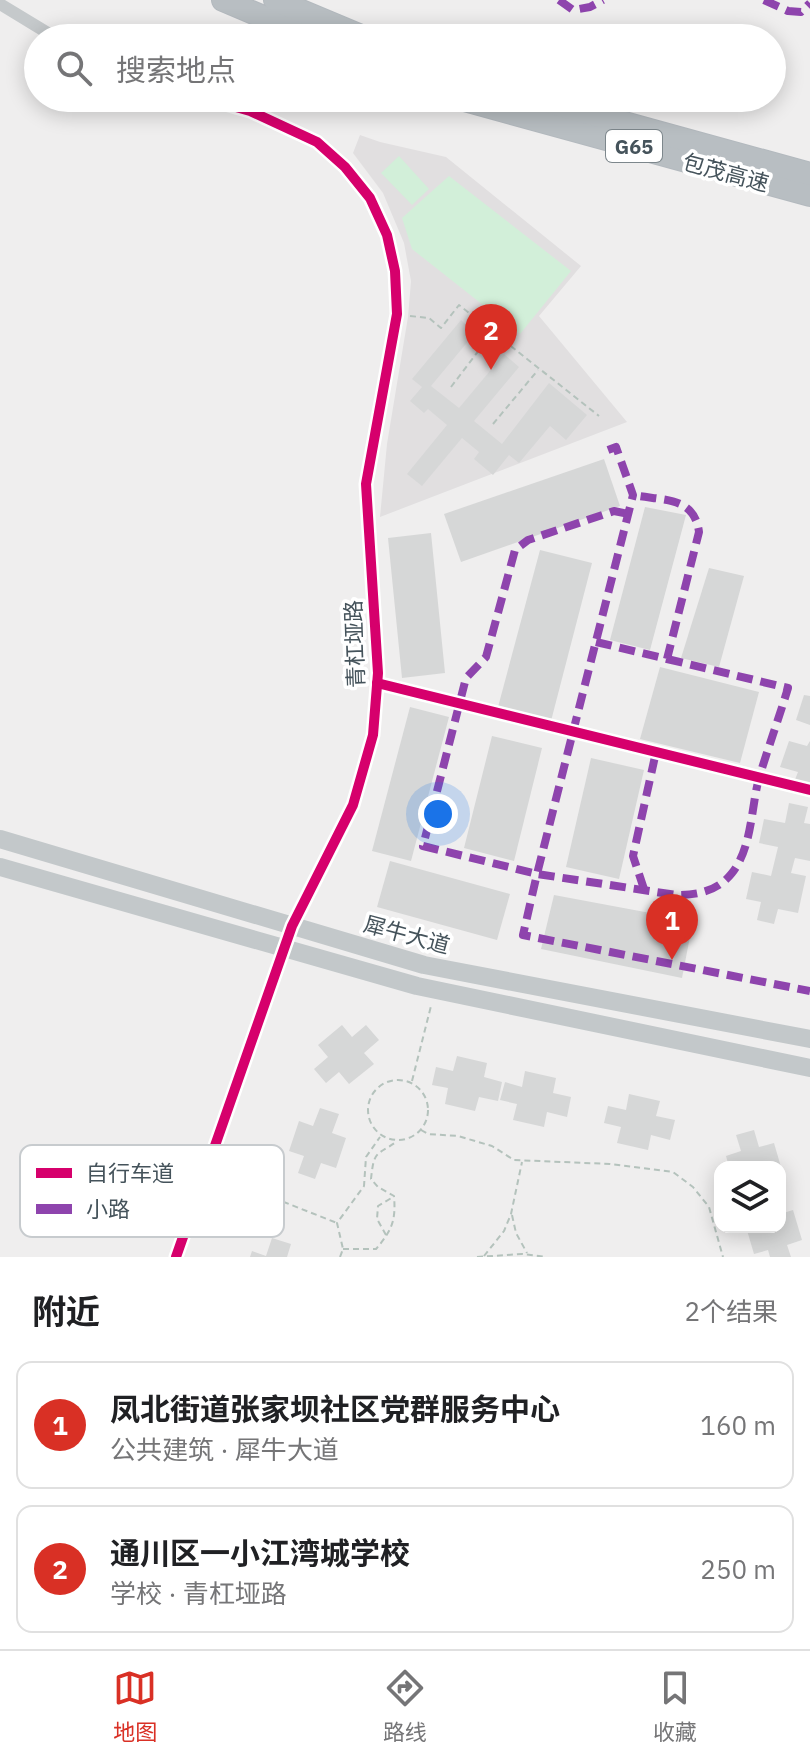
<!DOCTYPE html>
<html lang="zh">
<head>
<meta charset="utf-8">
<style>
	body { margin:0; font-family:"IBM Plex Sans","Noto Sans SC",sans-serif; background:#f2f2f2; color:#202124 }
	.controls { position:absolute; right:24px; bottom:24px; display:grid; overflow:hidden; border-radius:16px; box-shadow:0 4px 20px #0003 }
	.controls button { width:72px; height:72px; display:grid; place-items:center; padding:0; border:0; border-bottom:2px solid #e0e0e0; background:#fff; color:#202124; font:40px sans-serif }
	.you { position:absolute; left:438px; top:814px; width:28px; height:28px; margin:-20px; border:6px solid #fff; border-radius:50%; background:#1a73e8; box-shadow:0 0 0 12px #1a73e833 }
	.badge { display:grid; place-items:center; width:52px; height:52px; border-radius:50%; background:#d93025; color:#fff; font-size:26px; font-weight:700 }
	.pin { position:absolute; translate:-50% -66px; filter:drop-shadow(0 2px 4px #0008) }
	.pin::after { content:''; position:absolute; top:42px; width:28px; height:24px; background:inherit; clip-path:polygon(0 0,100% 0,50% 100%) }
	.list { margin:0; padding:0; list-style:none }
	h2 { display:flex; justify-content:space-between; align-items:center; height:104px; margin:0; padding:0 32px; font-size:34px }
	h2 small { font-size:26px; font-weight:400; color:#757577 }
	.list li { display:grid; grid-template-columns:52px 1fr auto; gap:24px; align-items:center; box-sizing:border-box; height:128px; margin:0 16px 16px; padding:0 16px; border:2px solid #e0e0e0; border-radius:16px }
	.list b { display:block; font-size:30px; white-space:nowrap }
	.list p { margin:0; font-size:26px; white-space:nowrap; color:#757577 }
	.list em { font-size:26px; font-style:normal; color:#757577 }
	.icon { flex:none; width:44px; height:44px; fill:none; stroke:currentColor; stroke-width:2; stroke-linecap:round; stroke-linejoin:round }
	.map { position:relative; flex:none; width:810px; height:1257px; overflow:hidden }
	.search { position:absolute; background:#fff; box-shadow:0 4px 20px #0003; left:24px; right:24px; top:24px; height:88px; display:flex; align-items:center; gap:20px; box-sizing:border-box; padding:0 28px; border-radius:44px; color:#757577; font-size:30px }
	.sheet { height:392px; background:#fff }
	nav { display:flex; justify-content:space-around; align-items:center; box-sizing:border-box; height:112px; border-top:2px solid #e0e0e0; background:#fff; font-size:22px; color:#757577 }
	nav a { display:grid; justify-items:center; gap:4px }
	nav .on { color:#d93025 }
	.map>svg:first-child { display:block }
</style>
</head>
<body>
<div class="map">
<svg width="810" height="1257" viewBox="0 0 810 1257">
	<rect width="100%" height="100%" fill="#efeeee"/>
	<!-- education -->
	<polygon fill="#e1dfe0" points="360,135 380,142 446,157 581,266 539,316 627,422 380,517 387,444 408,317 411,281 404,243 383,193 353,153"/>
	<!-- green -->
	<g fill="#d2efd9">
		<polygon points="399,156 429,189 412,205 381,173"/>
		<polygon points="449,176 571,271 520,334 412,249 402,218"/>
	</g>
	<!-- building -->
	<g fill="#d6d7d7">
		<polygon points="461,320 475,333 431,386 459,408 504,354 519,367 474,421 502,444 549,383 587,415 566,440 550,426 519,463 509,455 493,475 474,459 479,452 462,438 422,486 407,474 447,425 428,409 424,413 410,401 422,387 412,379"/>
		<polygon points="604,459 620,506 461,562 444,514"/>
		<polygon points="645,507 686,515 650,650 610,640"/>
		<polygon points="431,533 445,673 402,678 388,538"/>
		<polygon points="540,550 592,563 551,721 498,707"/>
		<polygon points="709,568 744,576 719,667 681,658"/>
		<polygon points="660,667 759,692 740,763 640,739"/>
		<polygon points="804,695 810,696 810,725 796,720"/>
		<polygon points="410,707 449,717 411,861 372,851"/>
		<polygon points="492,736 542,748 514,861 464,848"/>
		<polygon points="789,741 807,746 810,741 810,787 794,782 798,772 780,767"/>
		<polygon points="591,758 644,770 619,879 566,867"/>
		<polygon points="789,803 808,807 804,823 810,824 810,861 795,858 791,873 806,876 798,913 778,909 774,924 757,920 761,902 746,899 752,872 771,876 778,847 759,843 764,819 785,823"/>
		<polygon points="390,861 510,894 497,940 377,907"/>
		<polygon points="554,895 693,921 682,978 541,949"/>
		<polygon points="342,1025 352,1037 366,1025 379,1040 364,1053 374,1064 349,1084 339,1072 326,1083 314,1069 328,1057 318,1045"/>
		<polygon points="457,1056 487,1063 484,1077 502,1082 498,1101 479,1097 475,1111 445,1104 448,1088 432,1085 436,1067 453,1071"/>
		<polygon points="525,1071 556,1078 553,1093 571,1097 567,1117 547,1112 544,1127 513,1120 517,1104 500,1100 505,1082 522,1087"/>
		<polygon points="629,1094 660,1101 656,1116 675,1120 670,1140 651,1135 648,1150 617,1143 621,1127 604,1123 608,1106 626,1110"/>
		<polygon points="320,1108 339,1114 332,1133 346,1138 336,1168 321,1163 315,1179 298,1173 304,1156 289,1151 299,1121 313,1126"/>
		<polygon points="754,1130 759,1147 774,1143 781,1167 729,1167 726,1156 741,1151 736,1135"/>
		<polygon points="793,1210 802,1240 787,1245 791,1257 770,1257 768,1250 754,1254 746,1227 780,1227 780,1214"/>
		<polygon points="272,1238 291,1244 287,1257 250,1257 252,1251 266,1256"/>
	</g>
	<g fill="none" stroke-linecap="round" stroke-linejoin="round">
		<!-- highway casing -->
		<g stroke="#b3b9be" stroke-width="24">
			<g id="highway">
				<polyline points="223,0 313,38"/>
				<polyline points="275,0 366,38"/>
				<polyline points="457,98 810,195"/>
				<polyline points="534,98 810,174"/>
			</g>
		</g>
		<!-- path -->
		<g stroke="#b4c2bc" stroke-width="2" stroke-dasharray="6 4" stroke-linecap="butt">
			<polyline points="410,316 429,318 441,328 459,305 599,416"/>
			<polyline points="451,387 492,333"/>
			<polyline points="493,424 538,370"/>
			<circle cx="398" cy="1110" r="30"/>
			<polyline points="412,1081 431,1006"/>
			<polyline points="421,1130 428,1134 458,1136 492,1146 514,1160 610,1164 673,1172 693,1187 709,1207 723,1257"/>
			<polyline points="218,1176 337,1223"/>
			<polyline points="512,1215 516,1233 527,1253"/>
			<polyline points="386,1235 377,1219 378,1206 393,1197"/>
			<path d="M 343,1249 L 376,1249 C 392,1230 396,1221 394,1196 L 378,1187 L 371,1179 C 374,1150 376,1156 396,1142"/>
			<polyline points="484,1256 504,1231 511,1214 522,1162"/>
			<polyline points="340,1257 343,1249 337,1223 364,1186 366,1157 380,1137"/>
			<polyline points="477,1257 522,1254 546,1257"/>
		</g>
		<!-- street -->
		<g stroke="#c5c9cb" stroke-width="12">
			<polyline points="0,4 56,38"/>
			<polyline points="377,683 810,790"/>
			<polyline points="176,1257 292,926 353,805 373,735 378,673 366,484 397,314 395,271 387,235 370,198 345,167 317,142 250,111 204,98"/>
		</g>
		<!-- primary -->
		<g stroke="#c3c8ca" stroke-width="18">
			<polyline points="0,839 424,965 810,1039"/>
			<polyline points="0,867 417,986 810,1068"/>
		</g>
		<!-- highway -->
		<use href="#highway" stroke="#b8bec2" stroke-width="22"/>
		<!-- quiet -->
		<g stroke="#8e44ad" stroke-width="8" stroke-dasharray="16 8" stroke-linecap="butt">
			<polyline points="559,0 573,10 590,7 603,0"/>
			<polyline points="764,0 788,11 801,12 810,3"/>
			<polyline points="608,450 616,447 633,495 537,874 423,846 466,678 486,657 515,550 528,540 614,511 628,514"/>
			<path d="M 596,642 L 667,659 L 699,532 C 694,496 664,501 633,495"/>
			<path d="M 667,659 L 788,688 C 779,718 768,748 759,778 C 751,808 752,848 732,873 C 718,891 698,895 676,895 L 537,874 L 523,935 L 810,991"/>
			<polyline points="644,889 633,856 656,752"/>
		</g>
		<!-- cycleway casing -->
		<g stroke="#fff" stroke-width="15">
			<g id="cycleway">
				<polyline points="377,683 810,790"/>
				<polyline points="176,1257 292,926 353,805 373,735 378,673 366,484 397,314 395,271 387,235 370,198 345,167 317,142 250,111 204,98"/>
			</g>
		</g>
		<!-- cycleway -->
		<use href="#cycleway" stroke="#d6006c" stroke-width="10"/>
	</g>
	<g text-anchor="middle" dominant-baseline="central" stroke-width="7" stroke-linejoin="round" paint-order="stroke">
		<!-- shield labels -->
		<rect fill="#fff" stroke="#7d878c" stroke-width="2" x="606" y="130" width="56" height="32" rx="6"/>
		<g font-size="20" font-weight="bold" fill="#45535b">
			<text x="634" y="146">G65</text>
		</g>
		<!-- street labels -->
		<g font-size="22" fill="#45535b" stroke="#fff">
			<text transform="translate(726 172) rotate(15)">包茂高速</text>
			<text transform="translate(354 644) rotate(-92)">青杠垭路</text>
			<text transform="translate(407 934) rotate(15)">犀牛大道</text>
		</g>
	</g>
	<!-- legend -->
	<rect x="20" y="1145" width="264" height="92" rx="12" fill="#fff" stroke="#c7cbce" stroke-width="2"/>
	<rect x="36" y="1168" width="36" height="10" fill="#d6006c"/>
	<rect x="36" y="1204" width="36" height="10" fill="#8e44ad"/>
	<g font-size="22" fill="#45535b">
		<text x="86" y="1181">自行车道</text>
		<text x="86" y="1217">小路</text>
	</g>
</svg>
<div class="controls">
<button><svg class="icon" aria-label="layers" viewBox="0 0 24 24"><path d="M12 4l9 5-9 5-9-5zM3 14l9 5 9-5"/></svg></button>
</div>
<div class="you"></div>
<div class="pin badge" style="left:672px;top:960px">1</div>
<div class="pin badge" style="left:491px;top:370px">2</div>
<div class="search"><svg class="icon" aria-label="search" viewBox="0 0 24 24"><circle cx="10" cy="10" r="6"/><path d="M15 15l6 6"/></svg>搜索地点</div>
</div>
<section class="sheet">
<h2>附近<small>2个结果</small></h2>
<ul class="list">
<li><span class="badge">1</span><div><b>凤北街道张家坝社区党群服务中心</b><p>公共建筑 · 犀牛大道</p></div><em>160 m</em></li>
<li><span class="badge">2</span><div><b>通川区一小江湾城学校</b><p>学校 · 青杠垭路</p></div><em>250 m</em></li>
</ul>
</section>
<nav>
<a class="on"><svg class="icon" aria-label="map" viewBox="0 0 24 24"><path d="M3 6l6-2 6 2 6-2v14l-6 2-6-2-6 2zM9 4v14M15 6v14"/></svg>地图</a>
<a><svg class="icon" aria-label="directions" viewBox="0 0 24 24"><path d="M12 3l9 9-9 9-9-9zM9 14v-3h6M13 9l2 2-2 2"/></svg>路线</a>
<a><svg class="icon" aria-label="saved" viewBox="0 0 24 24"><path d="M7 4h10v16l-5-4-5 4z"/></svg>收藏</a>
</nav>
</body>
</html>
